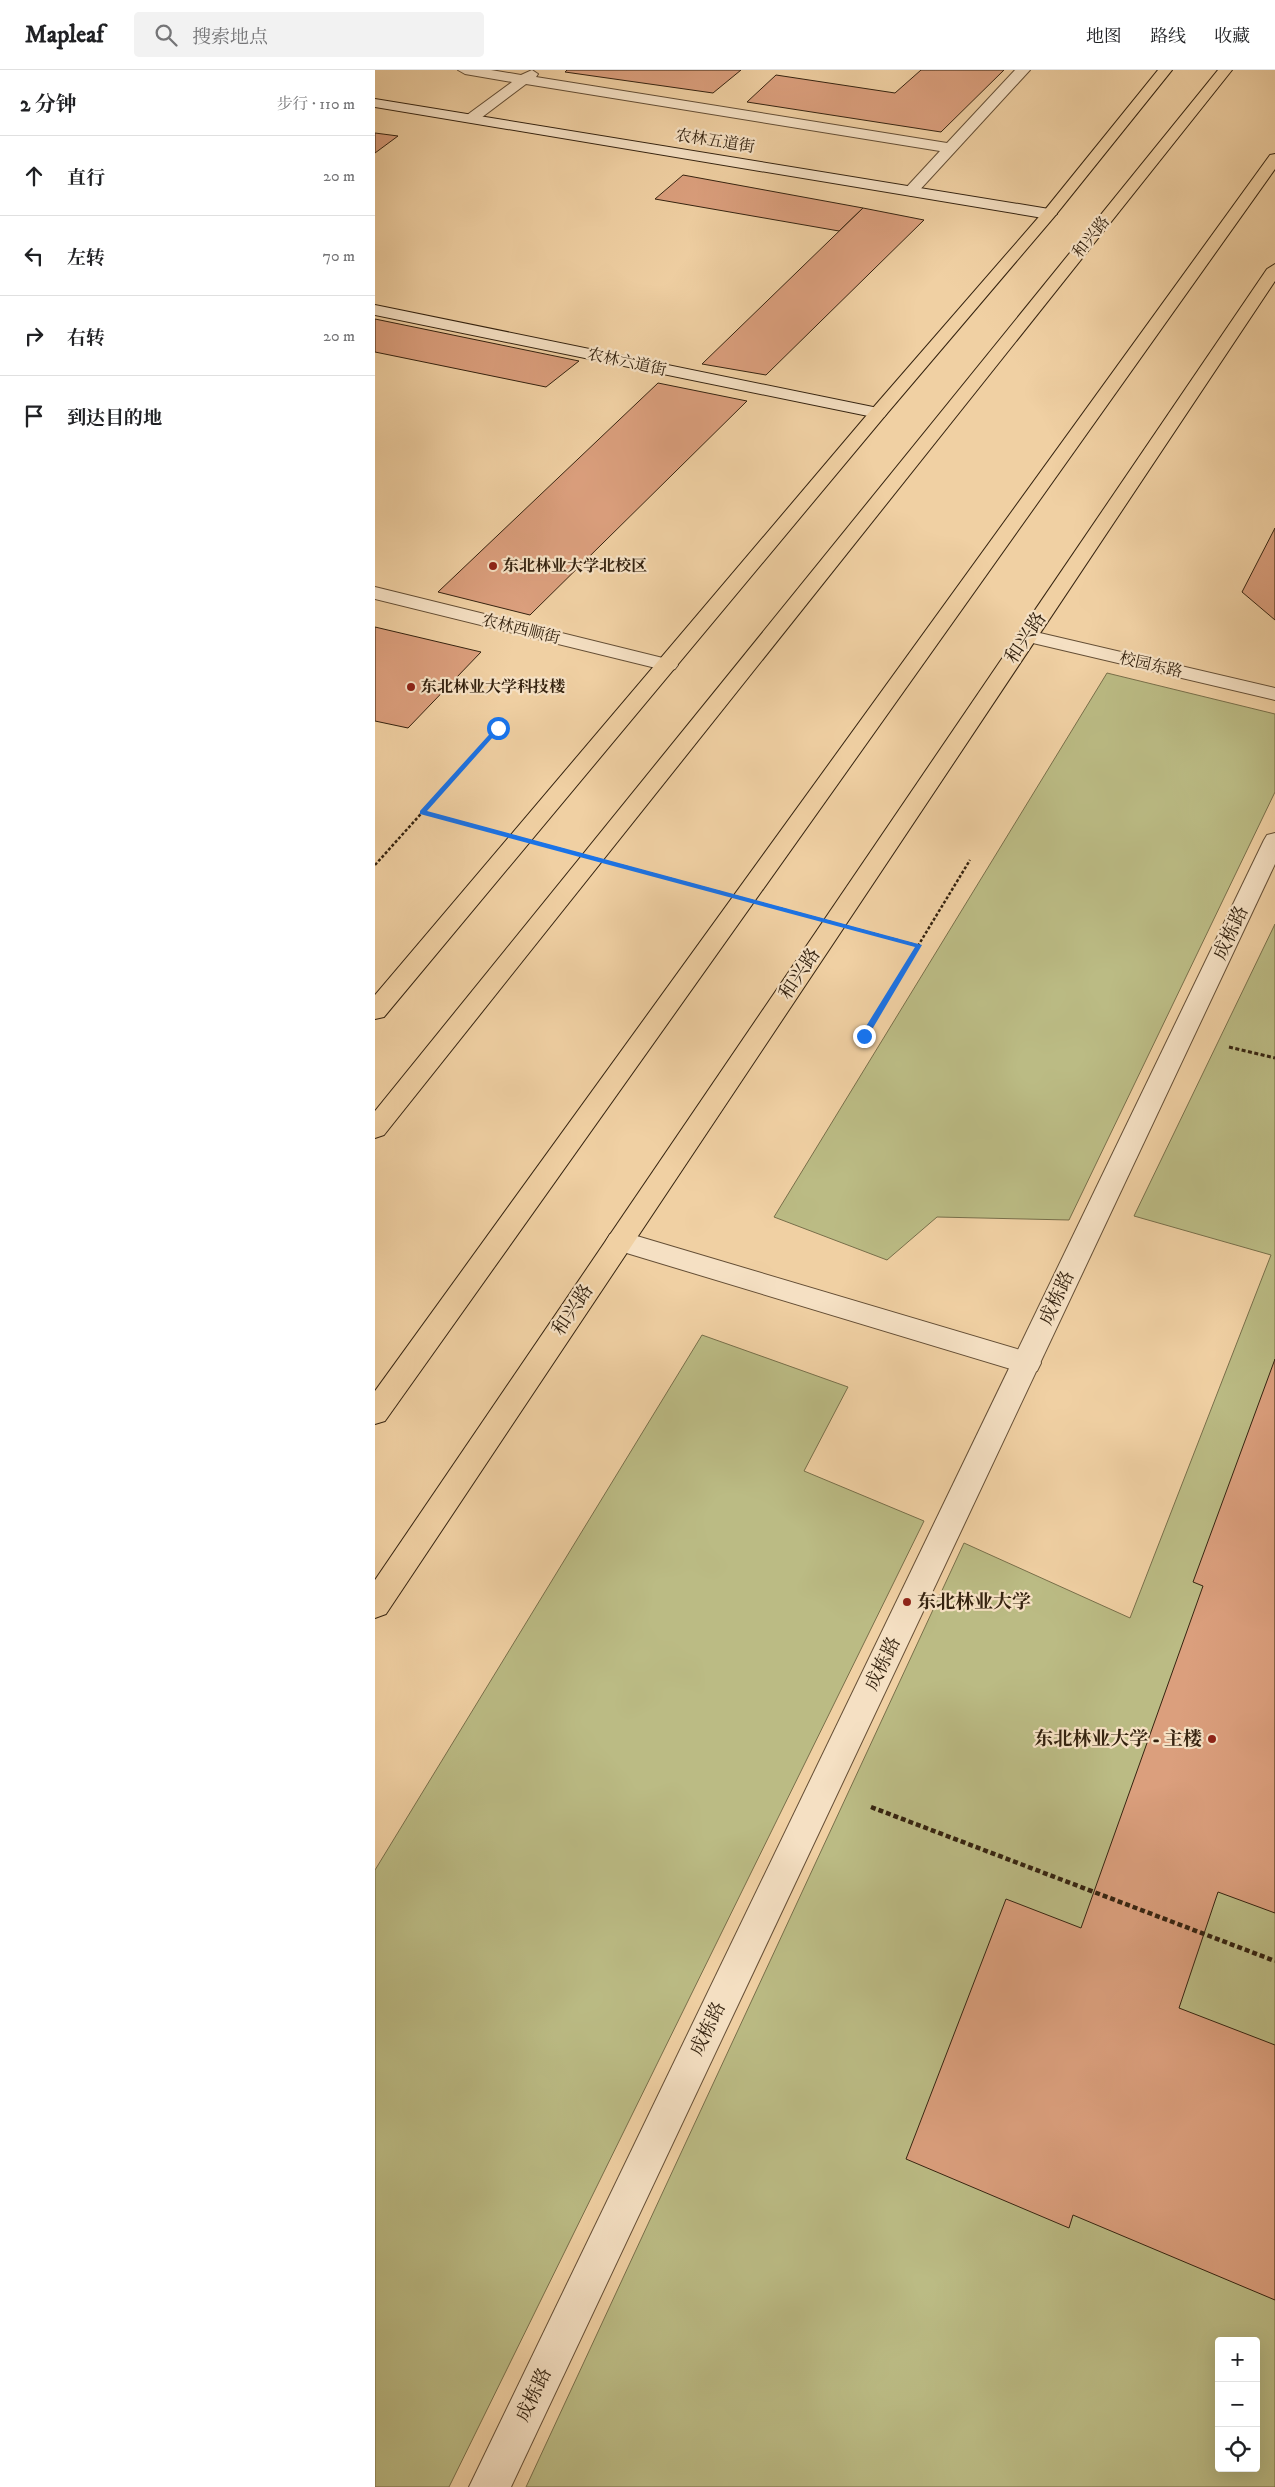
<!DOCTYPE html>
<html lang="zh">
<head>
<meta charset="utf-8">
<style>
	body { margin:0; font-family:"IM FELL DW Pica","Noto Serif SC",serif; background:#f2f2f2; color:#202124 }
	.controls { position:absolute; right:15px; bottom:15px; display:grid; overflow:hidden; border-radius:5px; box-shadow:0 5px 20px #0002 }
	.controls button { width:45px; height:45px; display:grid; place-items:center; padding:0; border:0; border-bottom:1px solid #e0e0e0; background:#fff; color:#202124; font:25px sans-serif }
	.stop { position:absolute; width:15px; height:15px; margin:-11px; border:4px solid #1a73e8; border-radius:50%; background:#fff }
	.stop.end { background:#1a73e8; border-color:#fff; box-shadow:0 1px 5px #0008 }
	.list { margin:0; padding:0; list-style:none }
	h2 { display:flex; justify-content:space-between; align-items:center; height:65px; margin:0; padding:0 20px; font-size:21px }
	h2 small { font-size:16px; font-weight:400; color:#757577 }
	.list li { display:grid; grid-template-columns:32px 1fr auto; gap:15px; align-items:center; box-sizing:border-box; height:80px; padding:0 20px; border-top:1px solid #e0e0e0 }
	.list b { display:block; font-size:19px; white-space:nowrap }
	.list em { font-size:16px; font-style:normal; color:#757577 }
	.icon { flex:none; width:28px; height:28px; fill:none; stroke:currentColor; stroke-width:2; stroke-linecap:round; stroke-linejoin:round }
	.map { position:relative; flex:none; width:900px; height:2417px; overflow:hidden }
	header { display:flex; align-items:center; gap:30px; box-sizing:border-box; height:70px; padding:0 25px; background:#fff; border-bottom:1px solid #e0e0e0 }
	header strong { font-size:24px }
	nav { display:flex; gap:28px; margin-inline-start:auto; font-size:18px }
	.search { width:350px; height:45px; background:#f2f2f2; display:flex; align-items:center; gap:12px; box-sizing:border-box; padding:0 18px; border-radius:5px; color:#757577; font-size:19px }
	main { display:flex }
	aside { flex:1; background:#fff }
	.map>svg:first-child { display:block }
</style>
</head>
<body>
<header>
<strong>Mapleaf</strong>
<div class="search"><svg class="icon" aria-label="search" viewBox="0 0 24 24"><circle cx="10" cy="10" r="6"/><path d="M15 15l6 6"/></svg>搜索地点</div>
<nav><a>地图</a><a>路线</a><a>收藏</a></nav>
</header>
<main>
<aside>
<h2>2 分钟<small>步行 · 110 m</small></h2>
<ul class="list">
<li><svg class="icon" aria-label="ahead" viewBox="0 0 24 24"><path d="M12 20V5M6 11l6-6 6 6"/></svg><div><b>直行</b></div><em>20 m</em></li>
<li><svg class="icon" aria-label="left" viewBox="0 0 24 24"><path d="M17 20v-9H6M10 6l-5 5 5 5"/></svg><div><b>左转</b></div><em>70 m</em></li>
<li><svg class="icon" aria-label="right" viewBox="0 0 24 24"><path d="M7 20v-9h11M14 6l5 5-5 5"/></svg><div><b>右转</b></div><em>20 m</em></li>
<li><svg class="icon" aria-label="arrive" viewBox="0 0 24 24"><path d="M6 21V4h12l-3 4 3 4H6"/></svg><div><b>到达目的地</b></div></li>
</ul>
</aside>
<div class="map">
<svg width="900" height="2417" viewBox="0 0 900 2417">
	<rect width="100%" height="100%" fill="#f0d0a3"/>
	<filter id="stains"><feTurbulence type="fractalNoise" baseFrequency=".004" numOctaves="4"/><feColorMatrix values="0 0 0 0 .2 0 0 0 0 .09 0 0 0 0 .02 0 0 0 .5 -.17"/></filter>
	<radialGradient id="worn" r=".72"><stop offset=".6" stop-color="#630" stop-opacity="0"/><stop offset="1" stop-color="#630" stop-opacity=".3"/></radialGradient>
	<!-- green -->
	<g fill="#bbbb84" stroke="#786f4a" fill-rule="evenodd">
		<polygon points="732,603 900,644 900,722 694,1150 562,1147 512,1190 399,1147"/>
		<path d="M 900,854 L 900,2417 L 151,2417 L 589,1473 L 755,1548 L 896,1185 L 759,1146 ZM 844,2271 L 881,2271 L 881,2398 L 844,2398 Z"/>
		<polygon points="327,1265 473,1317 429,1401 549,1451 74,2417 0,2417 0,1800"/>
	</g>
	<!-- building -->
	<g fill="#db9f7d" stroke="#352310">
		<polygon points="192,0 366,0 338,23 190,2"/>
		<polygon points="546,0 629,0 566,62 372,32 401,5 520,23"/>
		<polygon points="0,63 23,66 0,83"/>
		<polygon points="308,105 488,138 464,161 280,129"/>
		<polygon points="488,138 549,150 391,305 327,294"/>
		<polygon points="0,249 204,291 171,317 0,282"/>
		<polygon points="283,313 372,331 155,545 63,522"/>
		<polygon points="900,458 900,550 867,522"/>
		<polygon points="0,557 106,582 33,658 0,651"/>
		<polygon points="900,1289 900,1843 843,1822 804,1938 900,1975 900,2230 698,2145 694,2158 531,2089 631,1829 706,1858 828,1516 818,1512"/>
	</g>
	<g fill="none" stroke-linecap="round" stroke-linejoin="round">
		<!-- lane casing -->
		<g stroke="#644e35" stroke-width="2">
			<polygon id="lane" points="245,1161 652,1282 662,1285 666,1293 662,1301 652,1304 235,1178 231,1171 235,1164"/>
		</g>
		<!-- street casing -->
		<g stroke="#644e35" stroke-width="2">
			<g id="street">
				<polygon points="83,0 116,0 146,5 157,0 163,4 161,7 572,73 640,0 655,0 541,124 536,126 528,121 565,81 151,14 102,51 92,51 90,48 92,45 137,12 90,4"/>
				<polygon points="0,517 300,591 303,595 300,599 293,601 0,529"/>
				<polygon points="652,560 900,618 900,630 645,570 642,566 645,562"/>
				<polygon points="900,763 900,794 136,2417 94,2417 889,770 892,765"/>
			</g>
		</g>
		<!-- secondary casing -->
		<g stroke="#352310" stroke-width="2">
			<g id="secondary">
				<polygon points="0,29 674,139 682,144 674,149 0,37"/>
				<polygon points="0,235 503,338 509,339 512,343 509,347 503,348 0,245"/>
			</g>
		</g>
		<!-- highway casing -->
		<g stroke="#352310" stroke-width="2">
			<g id="highway">
				<polygon points="783,0 797,0 679,147 509,347 9,947 0,949 0,925 497,339 669,141"/>
				<polygon points="843,0 857,0 9,1065 0,1068 0,1041"/>
				<polygon points="900,84 900,99 10,1351 0,1354 0,1321 895,85"/>
				<polygon points="900,194 900,211 11,1544 0,1548 0,1510 892,199"/>
			</g>
		</g>
		<!-- path-far2 -->
		<g stroke="#352310" stroke-width="2.5" stroke-dasharray="3 2" stroke-linecap="butt">
			<polyline points="0,795 123,658"/>
			<polyline points="535,889 595,790"/>
		</g>
		<!-- path-far1 -->
		<g stroke="#352310" stroke-width="3" stroke-dasharray="4 2.5" stroke-linecap="butt">
			<polyline points="489,966 536,888"/>
			<polyline points="854,977 900,988"/>
		</g>
		<!-- path -->
		<polyline stroke="#352310" stroke-width="4.5" stroke-dasharray="5 3" stroke-linecap="butt" points="496,1737 900,1891"/>
		<!-- lane -->
		<use href="#lane" fill="#f5e0c3" fill-rule="evenodd"/>
		<!-- street -->
		<use href="#street" fill="#f5e0c3" fill-rule="evenodd"/>
		<!-- secondary -->
		<use href="#secondary" fill="#f5e0c3" fill-rule="evenodd"/>
		<!-- highway -->
		<use href="#highway" fill="#f0d0a3" fill-rule="evenodd"/>
		<!-- path-bridge -->
		<polyline stroke="#352310" stroke-width="2.5" stroke-dasharray="3 2" stroke-linecap="butt" points="48,742 544,876"/>
	</g>
	<!-- route -->
	<polygon fill="#1a73e8" points="121,657 126,658 52,741 547,875 492,968 485,966 540,877 45,744 45,741"/>
	<!-- markers -->
	<g fill="#8f2418" stroke="#f5e0c3" stroke-width="2">
		<circle cx="118" cy="496" r="5"/>
		<circle cx="36" cy="617" r="5"/>
		<circle cx="532" cy="1532" r="5"/>
		<circle cx="837" cy="1669" r="5"/>
	</g>
	<g text-anchor="middle" dominant-baseline="central" stroke-width="4.5" stroke-linejoin="round" paint-order="stroke">
		<!-- far-street labels -->
		<g font-size="16" fill="#352310" stroke="#f5e0c3">
			<text transform="translate(340 71) rotate(9)">农林五道街</text>
			<text transform="translate(716 167) rotate(-51)">和兴路</text>
			<text transform="translate(252 292) rotate(12)">农林六道街</text>
			<text transform="translate(146 559) rotate(14)">农林西顺街</text>
			<text transform="translate(776 595) rotate(13)">校园东路</text>
		</g>
		<!-- far-poi labels -->
		<g font-size="16" font-weight="bold" fill="#352310" stroke="#f5e0c3" text-anchor="start">
			<text x="128" y="496">东北林业大学北校区</text>
			<text x="46" y="617">东北林业大学科技楼</text>
		</g>
		<!-- street labels -->
		<g font-size="19" fill="#352310" stroke="#f5e0c3">
			<text transform="translate(651 568) rotate(-56)">和兴路</text>
			<text transform="translate(856 863) rotate(-65)">成栋路</text>
			<text transform="translate(425 904) rotate(-56)">和兴路</text>
			<text transform="translate(682 1228) rotate(-65)">成栋路</text>
			<text transform="translate(198 1240) rotate(-56)">和兴路</text>
			<text transform="translate(508 1594) rotate(-64)">成栋路</text>
			<text transform="translate(333 1959) rotate(-64)">成栋路</text>
			<text transform="translate(159 2325) rotate(-64)">成栋路</text>
		</g>
		<!-- poi labels -->
		<g font-size="19" font-weight="bold" fill="#352310" stroke="#f5e0c3" text-anchor="start">
			<text x="542" y="1532">东北林业大学</text>
			<text x="827" y="1669" text-anchor="end">东北林业大学 - 主楼</text>
		</g>
	</g>
	<rect width="100%" height="100%" filter="url(#stains)"/>
	<rect width="100%" height="100%" fill="url(#worn)"/>
</svg>
<div class="controls">
<button>+</button>
<button>−</button>
<button><svg class="icon" aria-label="locate" viewBox="0 0 24 24"><circle cx="12" cy="12" r="6"/><path d="M12 2v4M12 18v4M2 12h4M18 12h4"/></svg></button>
</div>
<div class="stop" style="left:123px;top:658px"></div>
<div class="stop end" style="left:489px;top:966px"></div>
</div>
</main>
</body>
</html>
